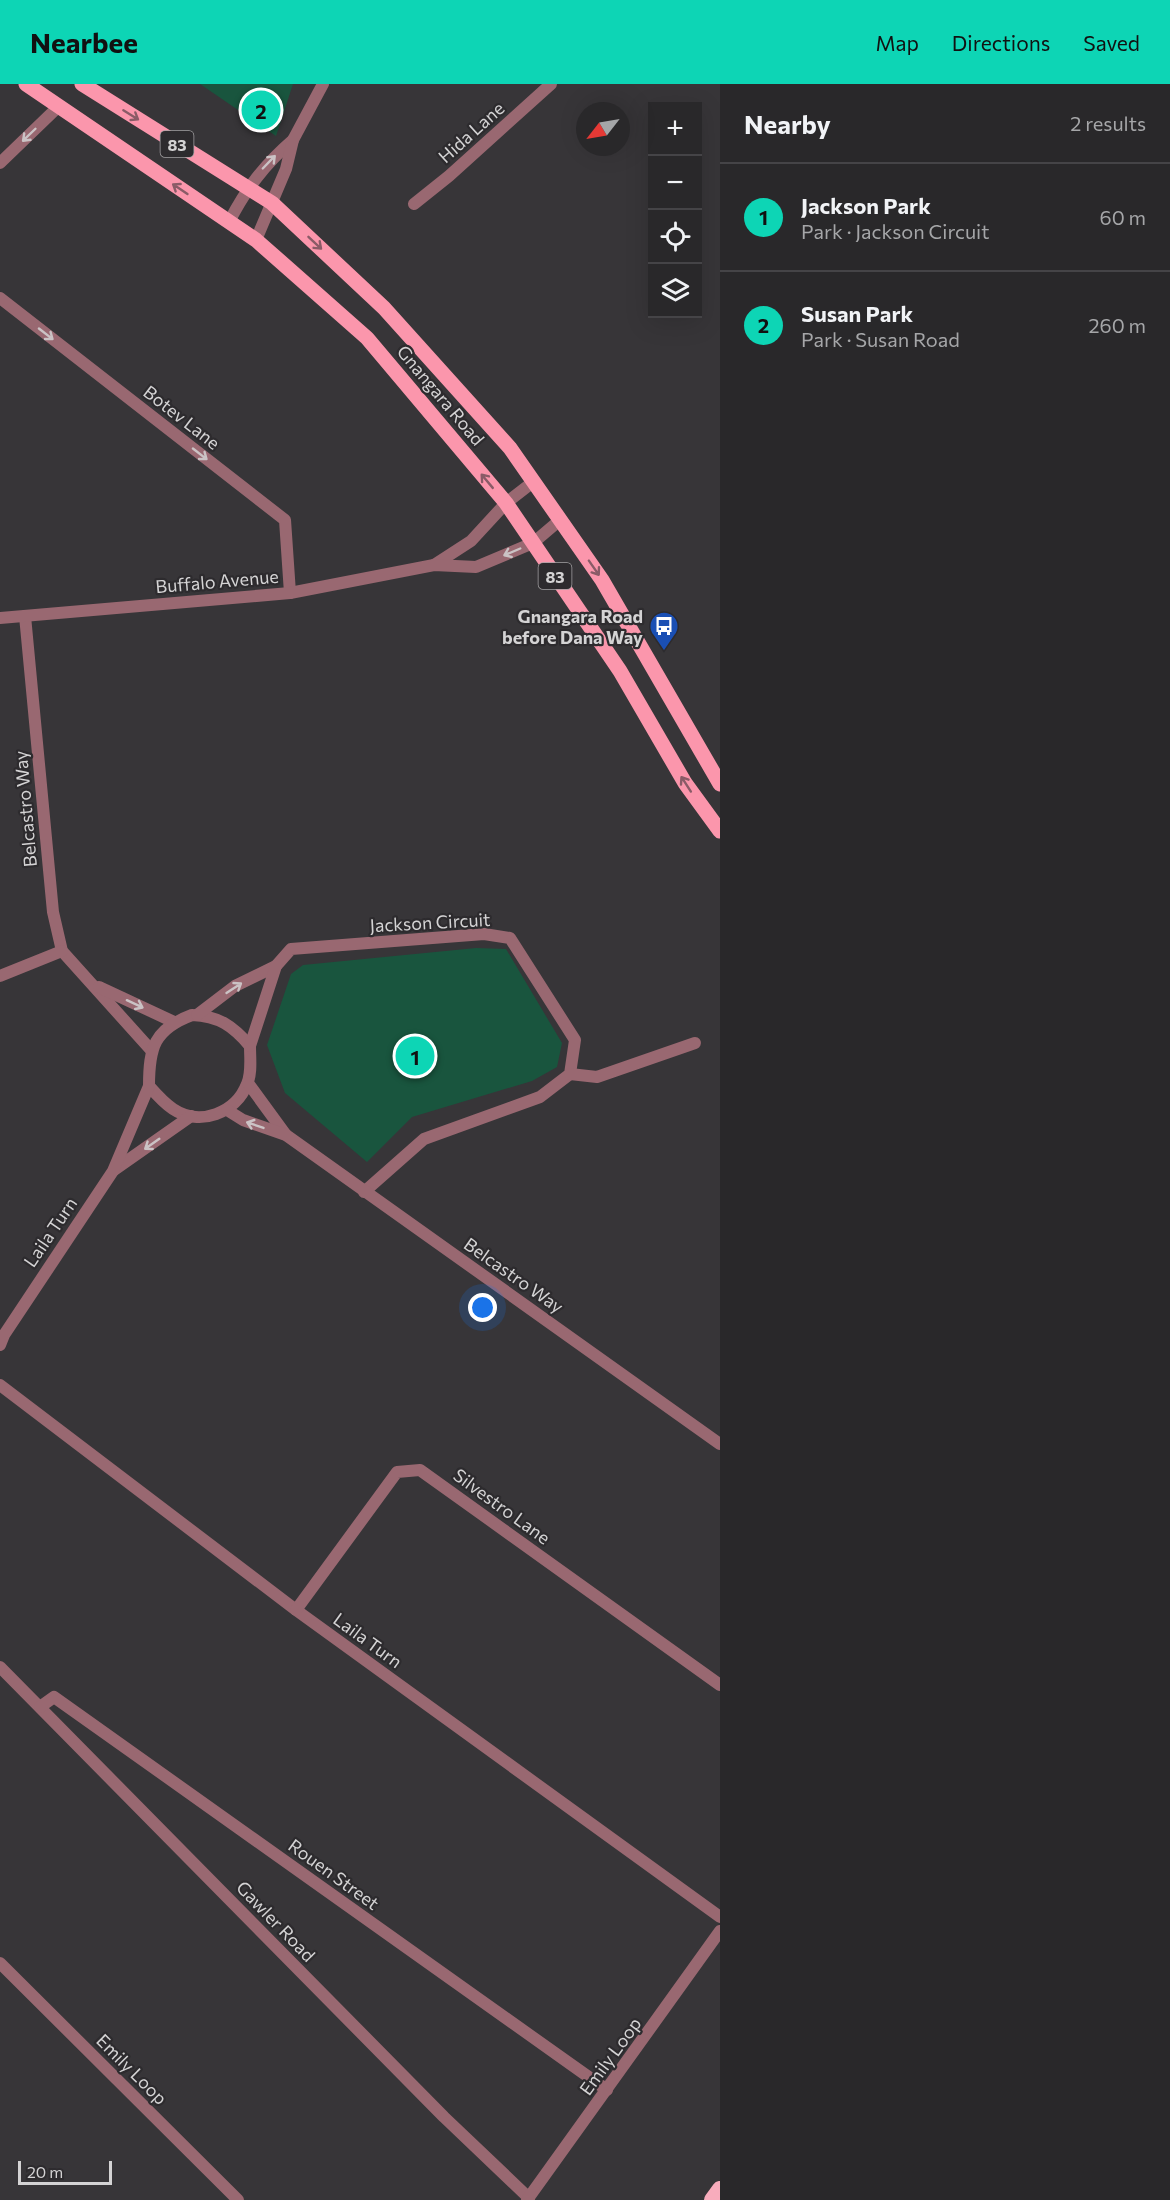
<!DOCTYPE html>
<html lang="en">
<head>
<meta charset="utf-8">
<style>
	body { margin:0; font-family:Commissioner,sans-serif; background:#313032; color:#f1f3f6 }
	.controls { position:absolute; right:18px; top:18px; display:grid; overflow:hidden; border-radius:0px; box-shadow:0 6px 24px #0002 }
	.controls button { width:54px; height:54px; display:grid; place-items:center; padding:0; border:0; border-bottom:2px solid #454447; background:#29282a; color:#f1f3f6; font:30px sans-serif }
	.compass { position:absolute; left:576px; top:18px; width:54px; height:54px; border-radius:50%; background:#29282a; box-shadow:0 6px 24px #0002; rotate:239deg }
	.scale { position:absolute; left:18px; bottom:15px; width:94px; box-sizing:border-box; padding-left:6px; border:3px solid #d4d3d4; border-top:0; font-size:16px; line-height:21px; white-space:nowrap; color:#d4d3d4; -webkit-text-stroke:4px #2d2b2e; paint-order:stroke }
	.you { position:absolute; left:483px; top:1224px; width:21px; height:21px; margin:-15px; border:4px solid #fff; border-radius:50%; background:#1a73e8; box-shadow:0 0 0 9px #1a73e833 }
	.badge { display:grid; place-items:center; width:39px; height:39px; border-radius:50%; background:#0dd5b5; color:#111; font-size:20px; font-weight:700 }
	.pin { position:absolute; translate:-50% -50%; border:3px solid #fff; box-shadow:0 2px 6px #0006 }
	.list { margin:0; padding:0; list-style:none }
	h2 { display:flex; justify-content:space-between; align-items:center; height:78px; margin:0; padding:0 24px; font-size:26px }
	h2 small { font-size:20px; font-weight:400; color:#a5a6a8 }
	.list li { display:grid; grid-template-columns:39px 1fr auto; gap:18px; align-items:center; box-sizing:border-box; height:108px; padding:0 24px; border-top:2px solid #454447 }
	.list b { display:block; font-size:22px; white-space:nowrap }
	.list p { margin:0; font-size:20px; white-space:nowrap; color:#a5a6a8 }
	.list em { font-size:20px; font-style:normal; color:#a5a6a8 }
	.icon { flex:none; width:33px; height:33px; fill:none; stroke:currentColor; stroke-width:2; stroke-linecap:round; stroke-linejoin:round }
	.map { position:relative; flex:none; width:720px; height:2116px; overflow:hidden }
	header { display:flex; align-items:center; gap:36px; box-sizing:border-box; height:84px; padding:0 30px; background:#0dd5b5; color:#111 }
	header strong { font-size:28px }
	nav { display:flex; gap:33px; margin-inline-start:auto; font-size:21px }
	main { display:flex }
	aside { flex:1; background:#29282a }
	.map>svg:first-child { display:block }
</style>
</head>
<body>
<header>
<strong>Nearbee</strong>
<nav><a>Map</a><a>Directions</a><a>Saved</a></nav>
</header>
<main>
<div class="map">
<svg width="720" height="2116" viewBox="0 0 720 2116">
	<rect width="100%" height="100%" fill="#373538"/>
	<!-- green -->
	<g fill="#19553e">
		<polygon points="200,0 293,0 276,52"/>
		<polygon points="476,864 506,865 562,959 557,983 532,997 412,1033 367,1078 285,1009 267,961 291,890 303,881"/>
	</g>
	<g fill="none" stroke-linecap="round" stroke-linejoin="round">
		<!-- minor -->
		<g stroke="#996871" stroke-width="12">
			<polyline points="0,79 58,23"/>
			<polyline points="414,120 449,92 551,0"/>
			<polyline points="0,214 285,436 290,509"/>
			<polyline points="434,481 471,457 506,419 533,398"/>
			<polyline points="25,532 53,828 62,867 151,966"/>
			<polyline points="0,534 290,509 434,481 476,483 533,459 560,436"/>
			<polyline points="0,892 62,867"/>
			<polyline points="99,903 174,938"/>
			<path d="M 192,931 C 219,932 233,942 250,962 C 250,975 252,989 247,1000 C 236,1029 200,1043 173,1025 C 164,1019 156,1010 149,1002 C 149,964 154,945 192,931 Z"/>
			<polyline points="197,931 235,902 276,882"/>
			<polyline points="250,962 276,882 291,865 484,850 510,854 575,956 570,990 540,1013 424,1055 364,1108"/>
			<polyline points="570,990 597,993 695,959"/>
			<polyline points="248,999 286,1051"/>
			<polyline points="227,1026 243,1036 286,1051 720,1360"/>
			<polyline points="114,1086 191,1032"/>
			<polyline points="0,1261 4,1251 113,1087 149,1002"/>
			<polyline points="0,1301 296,1526 720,1833"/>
			<polyline points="296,1526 397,1388 420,1386 720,1601"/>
			<polyline points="0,1583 444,2033 529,2114"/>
			<polyline points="40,1623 54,1613 607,2006"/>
			<polyline points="0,1879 238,2116"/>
			<polyline points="527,2116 720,1847"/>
		</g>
		<!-- tertiary -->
		<g stroke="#996871" stroke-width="12">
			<path d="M 229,138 C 246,105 264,81 293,56"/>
			<polyline points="256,156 286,85 293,56 323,0"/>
		</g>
		<!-- primary -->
		<g stroke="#fb96ac" stroke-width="15">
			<polyline points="26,0 256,156 367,254 506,419 620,587 685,699 720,747"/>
			<polyline points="82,0 272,119 384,224 510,364 602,496 720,700"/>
		</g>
		<!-- trunk -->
		<polyline stroke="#f8acbc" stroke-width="16" points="712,2116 720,2105"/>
	</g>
	<!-- one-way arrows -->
	<defs><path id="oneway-shaft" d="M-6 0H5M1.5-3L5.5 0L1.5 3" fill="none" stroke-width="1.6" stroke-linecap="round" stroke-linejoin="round" transform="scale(1.5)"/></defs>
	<g stroke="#8a5b67">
		<use href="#oneway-shaft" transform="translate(131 31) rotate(32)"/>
		<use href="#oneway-shaft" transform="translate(180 105) rotate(-146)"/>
		<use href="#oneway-shaft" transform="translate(315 159) rotate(43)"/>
		<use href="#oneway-shaft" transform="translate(487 397) rotate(-130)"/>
		<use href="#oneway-shaft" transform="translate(594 484) rotate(55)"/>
		<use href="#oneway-shaft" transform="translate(686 700) rotate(-123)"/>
	</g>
	<g stroke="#cbc3c5">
		<use href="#oneway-shaft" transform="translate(29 51) rotate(136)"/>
		<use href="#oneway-shaft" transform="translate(269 78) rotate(-46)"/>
		<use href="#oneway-shaft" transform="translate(46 250) rotate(38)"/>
		<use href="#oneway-shaft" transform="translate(200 370) rotate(38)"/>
		<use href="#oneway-shaft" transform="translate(512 468) rotate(157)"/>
		<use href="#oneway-shaft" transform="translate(234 904) rotate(-33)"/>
		<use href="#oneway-shaft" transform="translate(135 920) rotate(25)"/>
		<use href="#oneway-shaft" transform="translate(255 1041) rotate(-161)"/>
		<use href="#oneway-shaft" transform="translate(152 1060) rotate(145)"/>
	</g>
	<!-- icons -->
	<defs>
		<g id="bus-pin" transform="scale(1.5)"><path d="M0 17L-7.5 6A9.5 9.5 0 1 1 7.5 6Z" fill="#1a4fb4" stroke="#2d2b2e"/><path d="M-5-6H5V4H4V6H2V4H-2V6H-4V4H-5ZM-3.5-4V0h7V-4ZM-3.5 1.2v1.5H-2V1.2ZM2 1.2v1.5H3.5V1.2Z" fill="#fff"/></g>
	</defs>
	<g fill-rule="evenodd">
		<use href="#bus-pin" x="664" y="542"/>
	</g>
	<g text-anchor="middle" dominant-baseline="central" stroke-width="4.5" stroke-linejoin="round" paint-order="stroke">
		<!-- shield labels -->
		<g fill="#2d2b2e" stroke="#a2a1a2" stroke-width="1.5">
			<rect x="160.5" y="47" width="33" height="26" rx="4.5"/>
			<rect x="538.5" y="479" width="33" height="26" rx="4.5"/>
		</g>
		<g font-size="16" font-weight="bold" fill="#d4d3d4">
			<text x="177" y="60">83</text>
			<text x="555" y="492">83</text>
		</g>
		<!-- street labels -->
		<g font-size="18" fill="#d4d3d4" stroke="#2d2b2e">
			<text transform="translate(471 48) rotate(-42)">Hida Lane</text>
			<text transform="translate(441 311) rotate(50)">Gnangara Road</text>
			<text transform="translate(182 333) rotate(38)">Botev Lane</text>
			<text transform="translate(217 497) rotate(-5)">Buffalo Avenue</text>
			<text transform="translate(25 725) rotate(-95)">Belcastro Way</text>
			<text transform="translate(430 838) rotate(-3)">Jackson Circuit</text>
			<text transform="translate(50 1148) rotate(-56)">Laila Turn</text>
			<text transform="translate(514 1191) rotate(35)">Belcastro Way</text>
			<text transform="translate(502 1422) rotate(36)">Silvestro Lane</text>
			<text transform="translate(368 1556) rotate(36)">Laila Turn</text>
			<text transform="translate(334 1790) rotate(36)">Rouen Street</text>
			<text transform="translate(276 1837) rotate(46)">Gawler Road</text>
			<text transform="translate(610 1972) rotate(-54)">Emily Loop</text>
			<text transform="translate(132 1985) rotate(45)">Emily Loop</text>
		</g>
		<!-- poi labels -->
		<g font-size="18" font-weight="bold" fill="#d4d3d4" stroke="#2d2b2e" text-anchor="end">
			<text x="643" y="532">Gnangara Road<tspan x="643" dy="21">before Dana Way</tspan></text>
		</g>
	</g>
</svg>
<div class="controls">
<button>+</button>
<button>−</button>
<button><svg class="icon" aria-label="locate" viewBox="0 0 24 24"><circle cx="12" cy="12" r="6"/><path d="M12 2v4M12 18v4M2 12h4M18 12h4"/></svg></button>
<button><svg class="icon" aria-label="layers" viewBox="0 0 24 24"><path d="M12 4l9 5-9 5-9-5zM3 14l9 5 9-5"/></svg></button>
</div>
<svg class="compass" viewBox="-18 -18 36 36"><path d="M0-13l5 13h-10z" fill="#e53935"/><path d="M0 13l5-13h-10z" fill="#a5a6a8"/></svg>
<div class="scale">20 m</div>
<div class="you"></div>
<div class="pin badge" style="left:415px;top:972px">1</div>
<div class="pin badge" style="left:261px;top:26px">2</div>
</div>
<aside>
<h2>Nearby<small>2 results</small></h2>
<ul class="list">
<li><span class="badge">1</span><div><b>Jackson Park</b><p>Park · Jackson Circuit</p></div><em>60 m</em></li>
<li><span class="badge">2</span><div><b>Susan Park</b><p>Park · Susan Road</p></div><em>260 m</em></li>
</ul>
</aside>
</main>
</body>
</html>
